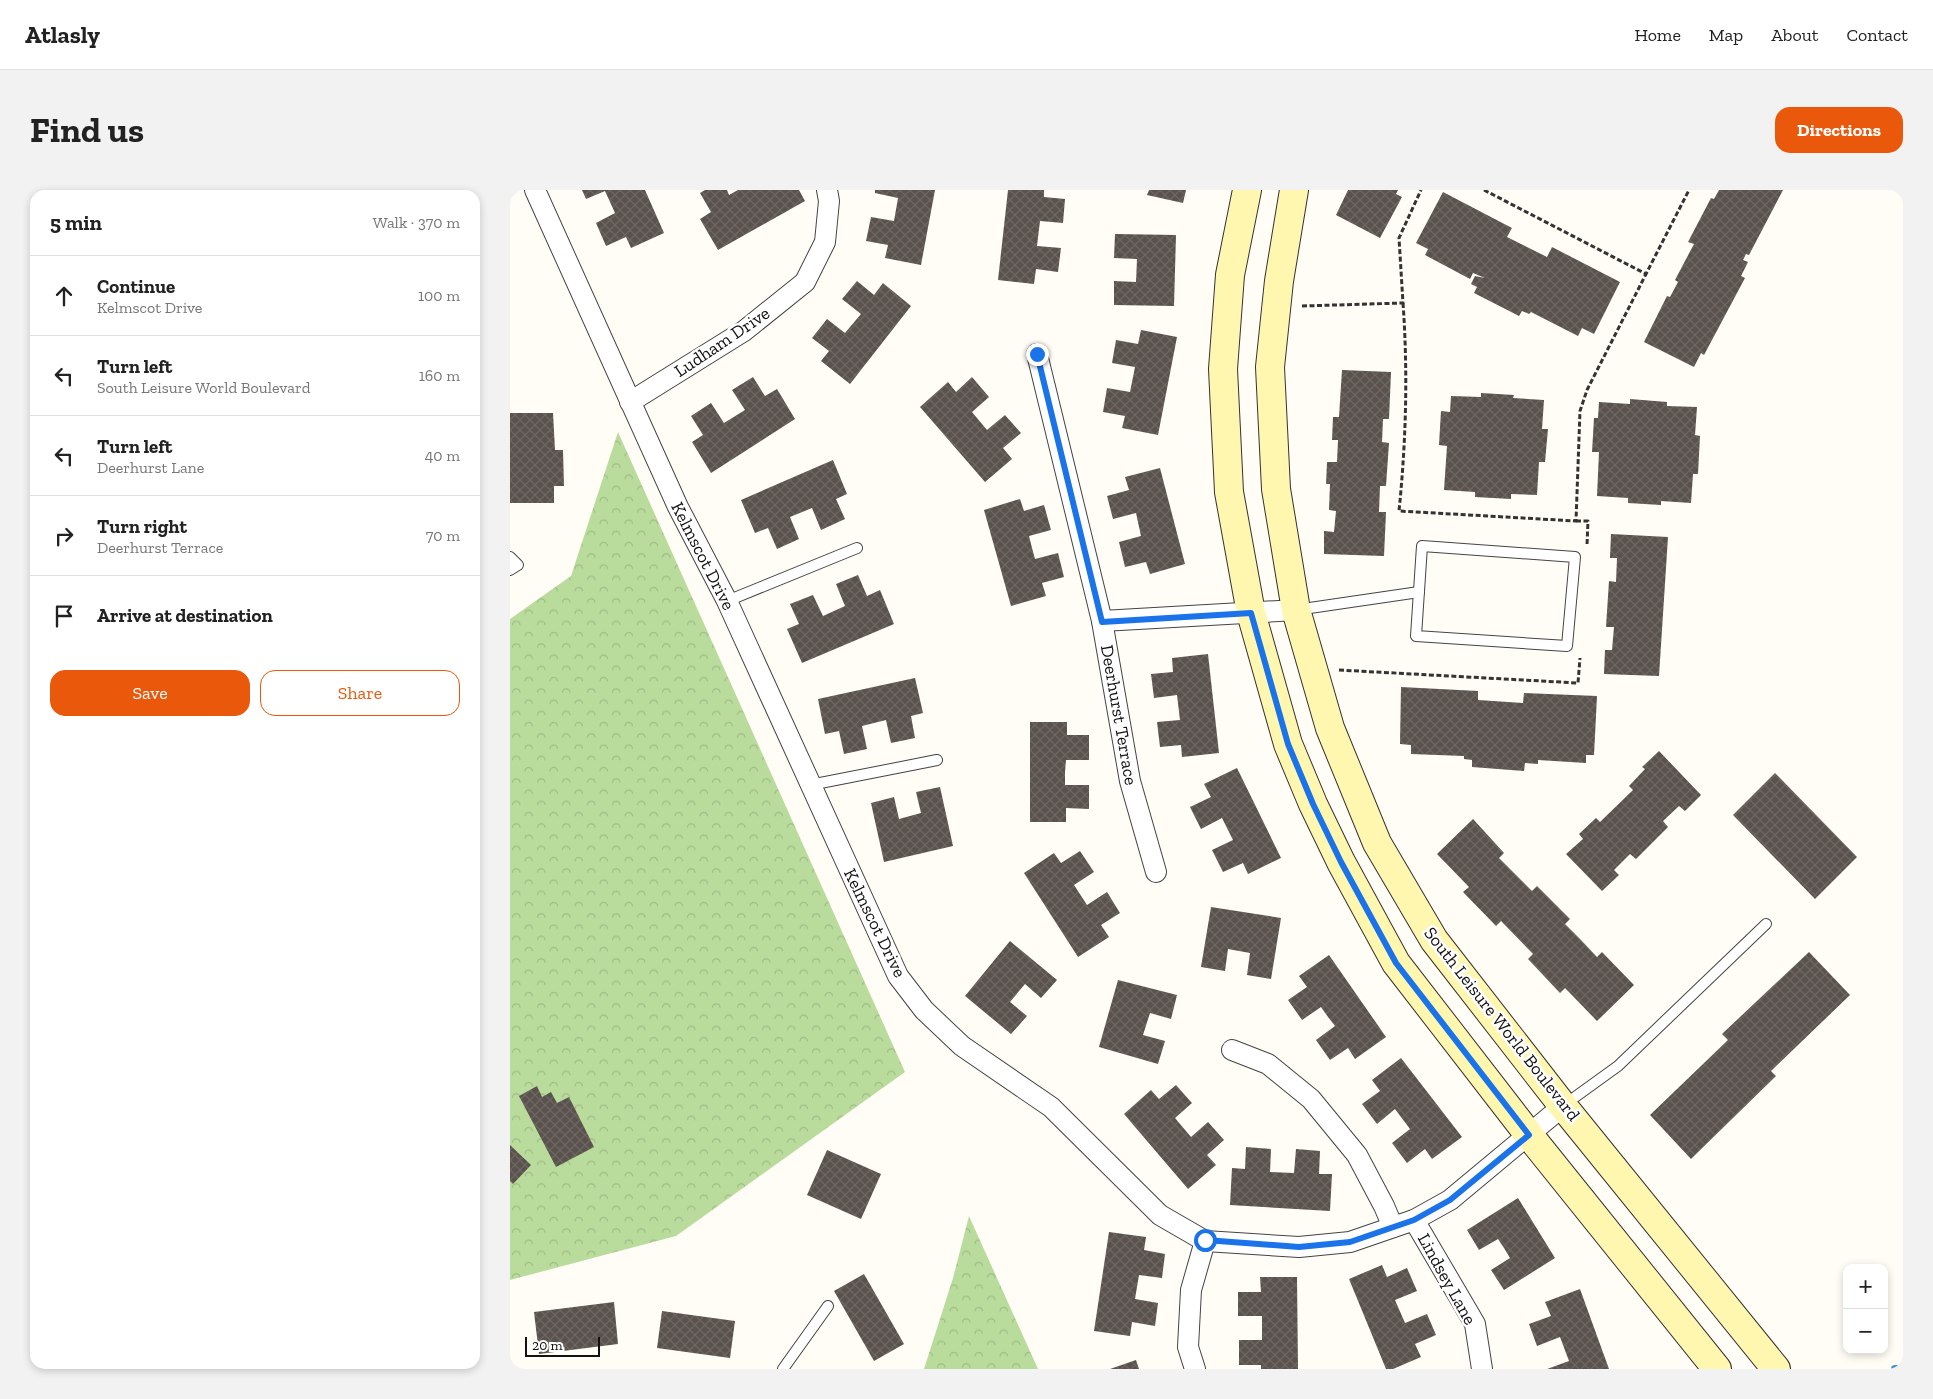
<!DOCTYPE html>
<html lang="en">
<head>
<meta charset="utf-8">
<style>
	body { margin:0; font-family:"Zilla Slab",serif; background:#f2f2f2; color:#222 }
	.controls { position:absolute; right:15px; bottom:15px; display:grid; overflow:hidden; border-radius:10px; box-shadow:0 2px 8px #0003 }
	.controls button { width:45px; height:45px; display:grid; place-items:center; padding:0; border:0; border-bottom:1px solid #e0e0e0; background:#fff; color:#222; font:25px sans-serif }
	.scale { position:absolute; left:15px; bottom:12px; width:75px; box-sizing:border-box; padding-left:5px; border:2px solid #111; border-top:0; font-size:14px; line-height:18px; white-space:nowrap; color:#111; -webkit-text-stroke:4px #fff; paint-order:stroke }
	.stop { position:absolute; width:15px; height:15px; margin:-11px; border:4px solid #1a73e8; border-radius:50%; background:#fff }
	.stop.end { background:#1a73e8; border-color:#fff; box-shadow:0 1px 5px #0008 }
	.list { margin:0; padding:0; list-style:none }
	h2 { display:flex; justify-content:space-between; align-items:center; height:65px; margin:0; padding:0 20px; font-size:21px }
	h2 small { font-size:16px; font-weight:400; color:#767676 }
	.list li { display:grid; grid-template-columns:32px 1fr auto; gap:15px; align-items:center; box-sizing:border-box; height:80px; padding:0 20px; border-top:1px solid #e0e0e0 }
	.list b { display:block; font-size:19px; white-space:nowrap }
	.list p { margin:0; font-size:16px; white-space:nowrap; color:#767676 }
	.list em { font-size:16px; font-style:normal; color:#767676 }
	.actions { display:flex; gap:10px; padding:15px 20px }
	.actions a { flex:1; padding:11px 0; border:1px solid #ea580c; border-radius:15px; text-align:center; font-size:18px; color:#ea580c }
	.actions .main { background:#ea580c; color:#fff }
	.icon { flex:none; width:28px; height:28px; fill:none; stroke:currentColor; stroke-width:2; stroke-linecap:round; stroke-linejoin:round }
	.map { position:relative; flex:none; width:1393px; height:1179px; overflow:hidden; border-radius:15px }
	header { display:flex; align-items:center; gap:30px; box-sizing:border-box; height:70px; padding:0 25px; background:#fff; border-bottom:1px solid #e0e0e0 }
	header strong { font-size:24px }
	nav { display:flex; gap:28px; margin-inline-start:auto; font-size:18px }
	.intro { display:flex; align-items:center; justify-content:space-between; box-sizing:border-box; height:120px; padding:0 30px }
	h1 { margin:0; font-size:35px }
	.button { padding:12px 22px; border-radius:15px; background:#ea580c; color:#fff; font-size:18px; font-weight:700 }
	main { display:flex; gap:30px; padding:0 30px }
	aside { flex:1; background:#fff; border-radius:15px; box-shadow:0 2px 8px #0003 }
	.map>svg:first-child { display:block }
</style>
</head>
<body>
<header>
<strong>Atlasly</strong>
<nav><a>Home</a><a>Map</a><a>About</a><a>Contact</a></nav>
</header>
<div class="intro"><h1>Find us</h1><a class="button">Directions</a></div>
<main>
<aside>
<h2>5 min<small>Walk · 370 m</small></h2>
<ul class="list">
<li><svg class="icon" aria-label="ahead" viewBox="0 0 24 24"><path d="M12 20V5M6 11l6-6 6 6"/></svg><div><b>Continue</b><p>Kelmscot Drive</p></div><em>100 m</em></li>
<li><svg class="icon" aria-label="left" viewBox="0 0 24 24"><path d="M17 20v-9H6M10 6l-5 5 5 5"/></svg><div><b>Turn left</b><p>South Leisure World Boulevard</p></div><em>160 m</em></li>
<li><svg class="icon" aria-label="left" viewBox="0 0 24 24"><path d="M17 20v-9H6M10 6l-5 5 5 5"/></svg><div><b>Turn left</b><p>Deerhurst Lane</p></div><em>40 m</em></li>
<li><svg class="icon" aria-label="right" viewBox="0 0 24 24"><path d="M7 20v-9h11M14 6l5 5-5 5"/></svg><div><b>Turn right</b><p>Deerhurst Terrace</p></div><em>70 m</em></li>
<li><svg class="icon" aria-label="arrive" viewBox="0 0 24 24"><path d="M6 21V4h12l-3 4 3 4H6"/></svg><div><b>Arrive at destination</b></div></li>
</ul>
<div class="actions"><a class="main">Save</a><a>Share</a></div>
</aside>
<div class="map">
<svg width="1393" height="1179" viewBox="0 0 1393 1179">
	<defs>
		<pattern id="forest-crowns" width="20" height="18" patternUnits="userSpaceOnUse" patternTransform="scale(1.25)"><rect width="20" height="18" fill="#b9dc9c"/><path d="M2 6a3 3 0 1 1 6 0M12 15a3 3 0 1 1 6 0" fill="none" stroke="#9ebc85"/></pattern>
		<pattern id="building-cross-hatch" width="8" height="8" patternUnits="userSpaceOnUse" patternTransform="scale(1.25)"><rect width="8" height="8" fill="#5a524d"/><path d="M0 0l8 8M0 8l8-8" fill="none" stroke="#6d6662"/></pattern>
	</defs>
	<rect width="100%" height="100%" fill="#fffdf5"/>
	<!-- forest -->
	<g fill="url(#forest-crowns)">
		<polygon points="108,242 395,882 166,1046 0,1090 0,429 61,386"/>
		<polygon points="459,1026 528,1179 414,1179 443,1088"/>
	</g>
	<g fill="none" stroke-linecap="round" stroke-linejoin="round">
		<!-- stream -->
		<polyline stroke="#3f96cf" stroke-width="8" points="1385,1179 1393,1179"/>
	</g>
	<!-- building -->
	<g fill="url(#building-cross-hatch)">
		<polygon points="72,0 135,0 154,43 121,58 116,47 96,56 86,33 105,23 95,1 76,9"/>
		<polygon points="195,0 217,0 219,5 228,0 289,0 295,11 208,60 190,29 201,22 190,3"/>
		<polygon points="365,0 425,0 411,75 375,68 378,55 356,51 361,27 384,31 388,8 365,3"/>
		<polygon points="498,0 534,0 534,7 555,9 553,33 530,31 527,56 551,58 548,82 526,79 524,94 488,90"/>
		<polygon points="639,0 676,0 673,13 637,5"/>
		<polygon points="838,0 888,0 886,4 892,7 870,48 826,25"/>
		<polygon points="1209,0 1273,0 1239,65 1236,64 1233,70 1238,72 1231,86 1235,88 1194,165 1191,163 1184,177 1134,152 1157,106 1160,107 1168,92 1165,90 1184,54 1178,52 1201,8 1204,9"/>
		<polygon points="933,2 1002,38 997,47 1037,67 1042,57 1110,92 1084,144 1072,138 1068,146 1021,122 1019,124 1012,121 1009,126 964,103 967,97 961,94 965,86 975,88 963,83 960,89 915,65 918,59 906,53"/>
		<polygon points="605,44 666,45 664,116 604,115 604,91 626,92 627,69 604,68"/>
		<polygon points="347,91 364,105 373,93 401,116 340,194 311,171 319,161 302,148 317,129 335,143 351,124 332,109"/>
		<polygon points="631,140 667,147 648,245 612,238 615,226 593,222 597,198 620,202 625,177 602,173 606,150 628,154"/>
		<polygon points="832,180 881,182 879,229 873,229 872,252 879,253 876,296 870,296 869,322 876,322 874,366 814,364 814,341 824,342 826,321 819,320 820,294 816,294 817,272 827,272 828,250 822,250 823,227 829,227"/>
		<polygon points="243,187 255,206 267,199 285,229 201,283 182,252 193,245 181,226 201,213 214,233 235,220 222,200"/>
		<polygon points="462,187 479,207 462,222 477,240 495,225 511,243 493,258 502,269 475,292 410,217 438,192 446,202"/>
		<polygon points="971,203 1004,205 1003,208 1034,210 1032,239 1038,239 1035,272 1029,272 1027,305 1001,304 1001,309 965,307 965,302 934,300 937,256 929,255 931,221 940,222 941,206 971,207"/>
		<polygon points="1120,209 1157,212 1157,216 1187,217 1185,245 1190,246 1188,284 1183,284 1181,313 1151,311 1151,315 1118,313 1118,308 1087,306 1089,262 1082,262 1084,228 1088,228 1089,212 1120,214"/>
		<polygon points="0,223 43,223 45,260 53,260 54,296 44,296 44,313 0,313"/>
		<polygon points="323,270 337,304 326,309 335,329 311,340 302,318 280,327 289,349 267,359 258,338 245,343 231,310"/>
		<polygon points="650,278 675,374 640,384 636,372 615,377 609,352 631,346 626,323 603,329 597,306 619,300 615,287"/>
		<polygon points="510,309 514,321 534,315 541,340 519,346 522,358 525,369 548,363 554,387 532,393 536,406 501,416 474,320"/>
		<polygon points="1101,344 1158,347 1149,486 1094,484 1095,460 1102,460 1104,437 1096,437 1099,391 1106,392 1107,368 1100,368"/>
		<polygon points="348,385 357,406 370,400 384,434 292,473 277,439 289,434 280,414 303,405 313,426 335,416 326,394"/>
		<polygon points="698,464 709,563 672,567 671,555 650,557 647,532 670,530 667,505 644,508 641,484 663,482 662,468"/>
		<polygon points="405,488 413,523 401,526 405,548 381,553 376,530 352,536 357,559 334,564 329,541 315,544 308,509"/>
		<polygon points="891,497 968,501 968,510 1013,513 1014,503 1087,506 1084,565 1076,565 1076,573 1028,570 1028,574 1015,573 1014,581 962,577 962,570 954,569 954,566 901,564 901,555 890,554"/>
		<polygon points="520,532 557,532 557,545 579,545 579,570 556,570 555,582 555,595 579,595 579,619 556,618 556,632 520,632"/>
		<polygon points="1149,561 1191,605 1175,621 1169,616 1153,631 1158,637 1126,669 1120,664 1104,680 1109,685 1092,701 1056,664 1073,649 1069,644 1086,628 1090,632 1123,600 1119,596 1135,579 1132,577"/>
		<polygon points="727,578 771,668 738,684 733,673 713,682 702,660 723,650 712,628 691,639 680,617 701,607 694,594"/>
		<polygon points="1265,583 1347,667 1305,709 1223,625"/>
		<polygon points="430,597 443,656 374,672 361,613 384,607 389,629 411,623 406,602"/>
		<polygon points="963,629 994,663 989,668 1022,701 1027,696 1060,729 1055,734 1071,750 1087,767 1092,762 1124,795 1087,831 1055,798 1050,803 1018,769 1023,764 991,731 986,736 953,702 959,697 927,664"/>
		<polygon points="570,661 584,682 564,695 577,715 597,702 610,723 591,735 599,747 568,767 514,683 544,663 551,673"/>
		<polygon points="701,717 771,728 761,789 737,785 740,763 718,759 715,781 691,777"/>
		<polygon points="500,751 547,790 531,808 515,794 500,812 517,826 501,844 455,806"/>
		<polygon points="1299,762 1340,805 1261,881 1266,886 1181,969 1140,925 1218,850 1212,844"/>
		<polygon points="819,765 876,847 845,869 838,858 820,870 806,850 825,836 818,827 811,817 792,830 778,810 797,797 789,786"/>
		<polygon points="608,790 667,805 661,829 640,823 633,845 655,851 648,874 589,857"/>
		<polygon points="891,868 952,947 922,969 915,959 897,973 882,953 900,939 885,919 867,934 852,914 870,901 862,890"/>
		<polygon points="666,895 682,913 665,928 681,947 698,932 714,950 697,965 706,975 678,999 614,924 641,900 649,909"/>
		<polygon points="27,896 32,907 41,902 47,913 59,907 84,957 46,977 9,906"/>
		<polygon points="0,955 21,975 3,994 0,991"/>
		<polygon points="736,957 761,959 760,982 784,983 786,959 810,961 809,984 822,984 820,1021 720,1015 722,978 735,979"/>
		<polygon points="317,960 371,984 351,1029 297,1005"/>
		<polygon points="1008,1008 1045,1068 994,1100 981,1080 1000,1068 994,1058 988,1049 969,1060 957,1040"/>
		<polygon points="599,1042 636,1047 634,1060 655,1064 652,1088 629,1085 625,1109 648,1113 645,1136 622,1132 620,1146 584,1141"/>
		<polygon points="872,1075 877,1087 897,1078 907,1101 885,1110 895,1133 917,1124 926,1145 905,1154 911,1167 883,1179 876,1179 839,1089"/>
		<polygon points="354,1084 394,1154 364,1171 324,1101"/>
		<polygon points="750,1087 787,1087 788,1179 751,1179 751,1175 729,1175 729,1150 752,1150 752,1126 728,1126 728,1102 751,1102"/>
		<polygon points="1070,1099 1099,1179 1037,1179 1059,1171 1050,1147 1027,1156 1019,1134 1041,1126 1035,1112"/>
		<polygon points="104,1112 108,1154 29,1164 24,1122"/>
		<polygon points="152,1121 225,1131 220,1168 147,1158"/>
		<polygon points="626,1170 629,1179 600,1179"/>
	</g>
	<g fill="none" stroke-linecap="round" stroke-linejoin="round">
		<!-- lane casing -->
		<g stroke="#444" stroke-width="12">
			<g id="lane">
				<polygon points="912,356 1065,367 1057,456 906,446"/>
				<polyline points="0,367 8,375 0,380"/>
				<polyline points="217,411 347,358"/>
				<polyline points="786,420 909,402"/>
				<polyline points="300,595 427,570"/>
				<polyline points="1054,915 1108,876 1256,734"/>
				<polyline points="273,1179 318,1116"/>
			</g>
		</g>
		<!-- street casing -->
		<g stroke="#444" stroke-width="22">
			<g id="street">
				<polyline points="25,0 168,317 217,411 388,786 414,820 452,856 541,917 650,1025 695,1051 789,1057 840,1052 904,1030 940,1010 1053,916"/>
				<polyline points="527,164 592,431 620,591 646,682"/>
				<polyline points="120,212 234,141 295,92 315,52 319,11 317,0"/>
				<polyline points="592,431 786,420"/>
				<polyline points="722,860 758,874 801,909 847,965 874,1016 883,1037"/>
				<polyline points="904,1030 965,1134 972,1179"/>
				<polyline points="685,1179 678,1157 681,1100 695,1051"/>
			</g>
		</g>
		<!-- secondary casing -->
		<g stroke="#333" stroke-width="30">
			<g id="secondary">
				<polyline points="737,0 720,85 713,179 719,302 741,423 778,554 803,614 831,672 886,773 1019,945 1207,1179"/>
				<polyline points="784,0 769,91 760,177 766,299 786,420 820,538 867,653 924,750 1053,916 1266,1179"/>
			</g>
		</g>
		<!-- path -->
		<g stroke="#333" stroke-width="3" stroke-dasharray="5 2.5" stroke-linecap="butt">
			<polyline points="974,0 1136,84 1179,0"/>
			<path d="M 893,113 C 898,183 896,252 889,321 L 1066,331 L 1070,221 L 1077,200 L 1136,84"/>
			<polyline points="792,116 893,113 889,48 911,0"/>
			<polyline points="1066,331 1078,331 1077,355"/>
			<polyline points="829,480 1068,493 1070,468"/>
		</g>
		<!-- lane -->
		<use href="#lane" stroke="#fff" stroke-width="10"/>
		<!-- street -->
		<use href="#street" stroke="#fff" stroke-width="20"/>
		<!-- secondary -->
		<use href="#secondary" stroke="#fff6b0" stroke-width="28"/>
	</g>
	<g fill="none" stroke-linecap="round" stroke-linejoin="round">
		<!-- route -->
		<polyline stroke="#1a73e8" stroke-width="6" points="527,164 592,432 741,423 778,554 803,614 831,672 886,773 1019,945 940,1010 904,1030 840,1052 789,1057 695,1050"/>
	</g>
	<g text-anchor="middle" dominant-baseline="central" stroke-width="5" stroke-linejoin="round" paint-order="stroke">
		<!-- street labels -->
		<g font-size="18" fill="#111" stroke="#fff">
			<text transform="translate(212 152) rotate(-34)">Ludham Drive</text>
			<text transform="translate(193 366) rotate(63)">Kelmscot Drive</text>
			<text transform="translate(609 525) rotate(80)">Deerhurst Terrace</text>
			<text transform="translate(365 733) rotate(64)">Kelmscot Drive</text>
			<text transform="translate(992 834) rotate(52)">South Leisure World Boulevard</text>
			<text transform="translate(937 1089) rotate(61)">Lindsey Lane</text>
		</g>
	</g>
</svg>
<div class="controls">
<button>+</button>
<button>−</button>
</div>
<div class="scale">20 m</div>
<div class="stop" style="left:695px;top:1050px"></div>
<div class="stop end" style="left:527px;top:164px"></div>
</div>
</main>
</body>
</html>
